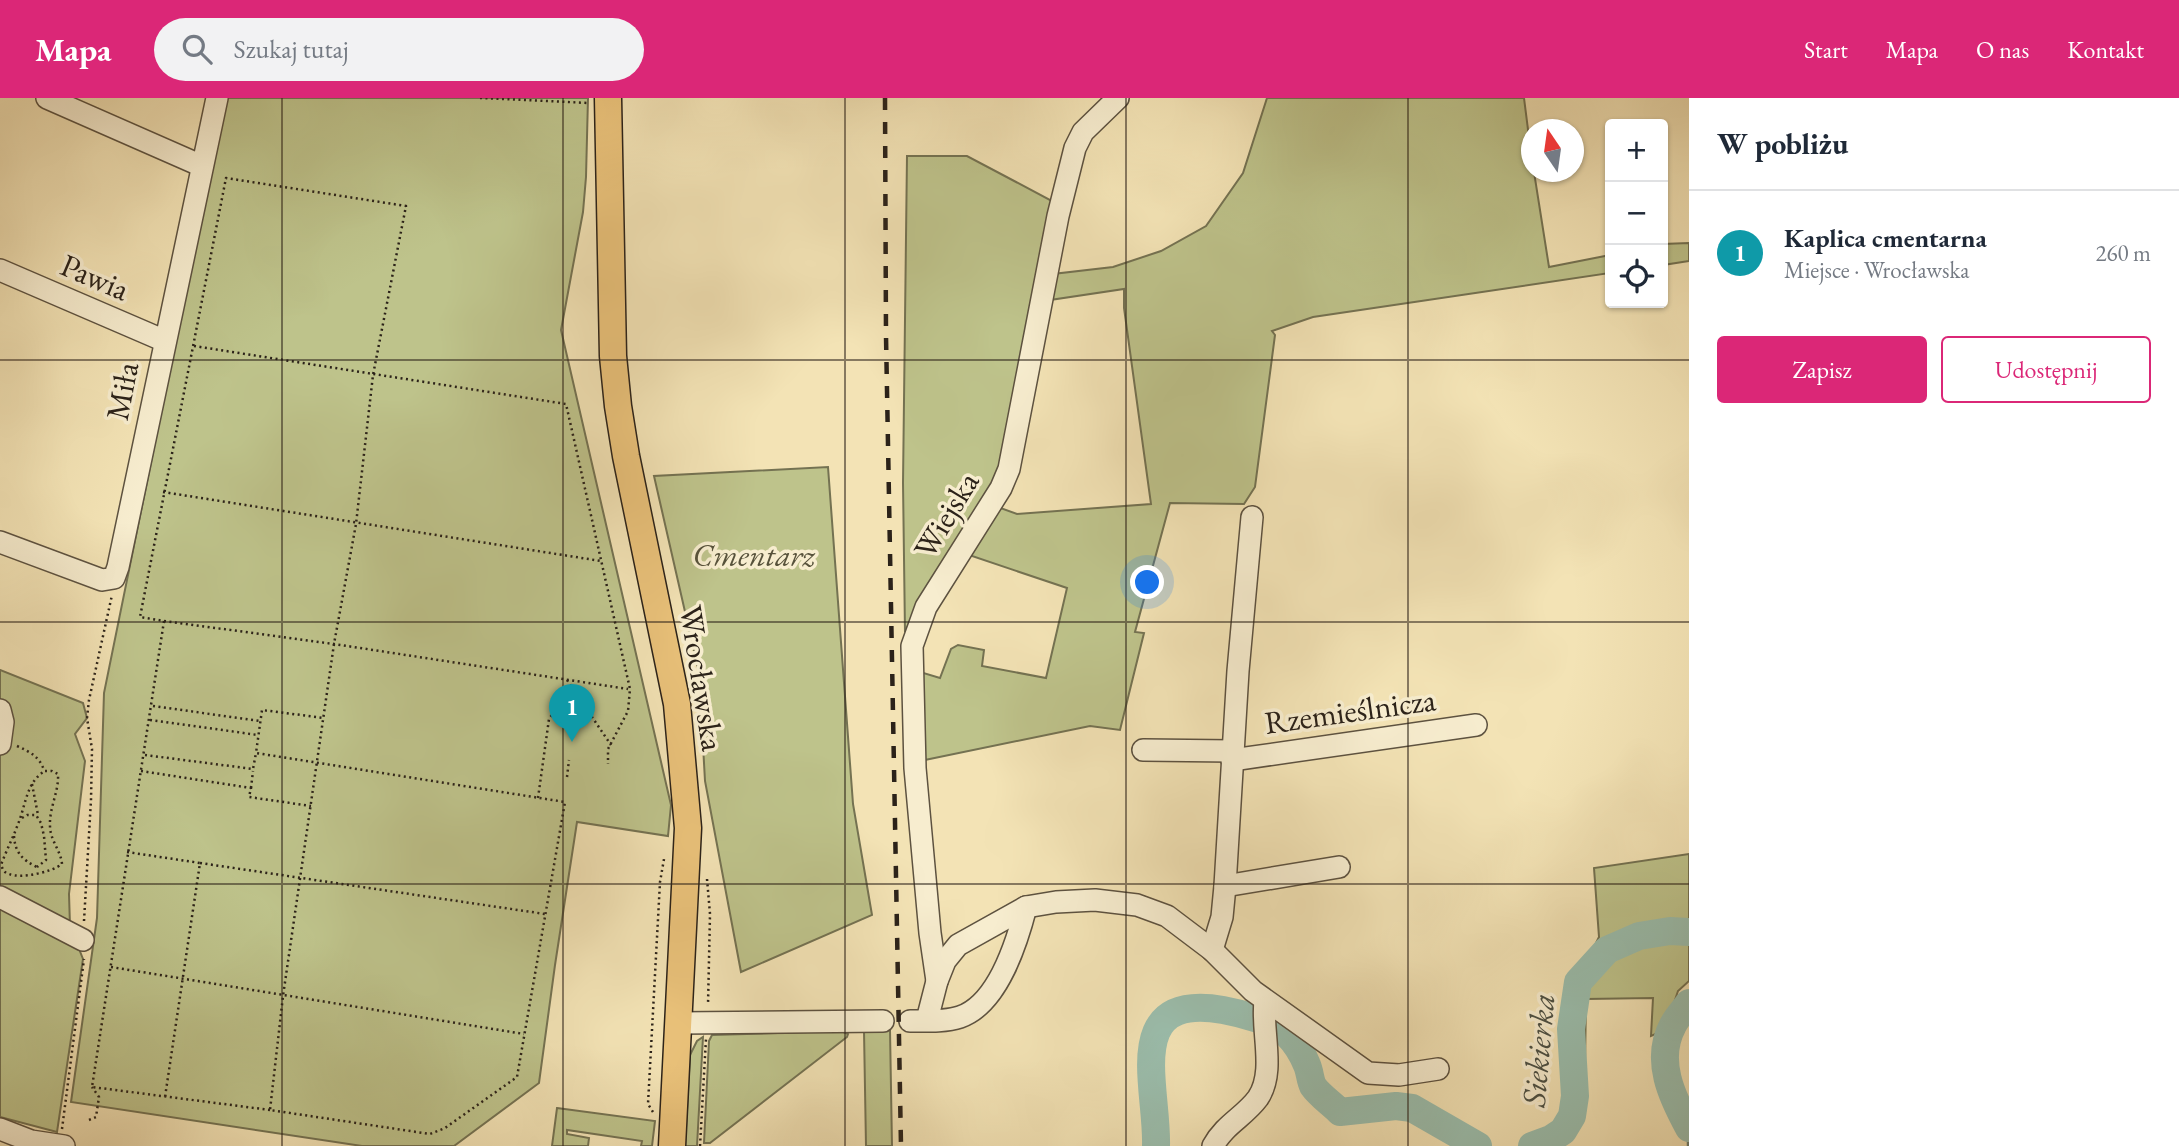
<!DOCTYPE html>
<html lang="pl">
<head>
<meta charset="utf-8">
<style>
	body { margin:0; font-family:"EB Garamond",serif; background:#f2f2f3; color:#1f2937 }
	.controls { position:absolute; right:21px; top:21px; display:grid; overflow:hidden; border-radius:7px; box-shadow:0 2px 5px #0004 }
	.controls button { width:63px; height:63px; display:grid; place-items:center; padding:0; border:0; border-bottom:2px solid #e0e1e3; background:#fff; color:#1f2937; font:35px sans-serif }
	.compass { position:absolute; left:1521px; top:21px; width:63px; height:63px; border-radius:50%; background:#fff; box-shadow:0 2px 5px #0004; rotate:347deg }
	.you { position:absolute; left:1148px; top:485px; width:24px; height:24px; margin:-18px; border:5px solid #fff; border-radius:50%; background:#1a73e8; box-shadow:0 0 0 10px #1a73e833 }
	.badge { display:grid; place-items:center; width:46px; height:46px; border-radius:50%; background:#db2777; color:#fff; font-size:23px; font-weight:700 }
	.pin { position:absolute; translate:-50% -58px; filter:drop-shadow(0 2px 4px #0008) }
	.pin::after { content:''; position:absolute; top:37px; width:24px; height:21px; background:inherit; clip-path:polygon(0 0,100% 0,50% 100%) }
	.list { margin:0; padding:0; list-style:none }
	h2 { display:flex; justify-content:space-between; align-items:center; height:91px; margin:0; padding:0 28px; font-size:30px }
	h2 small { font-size:23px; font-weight:400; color:#747a83 }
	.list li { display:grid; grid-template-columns:46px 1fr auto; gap:21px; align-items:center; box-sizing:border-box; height:126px; padding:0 28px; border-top:2px solid #e0e1e3 }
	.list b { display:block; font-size:26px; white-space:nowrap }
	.list p { margin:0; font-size:23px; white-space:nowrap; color:#747a83 }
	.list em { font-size:23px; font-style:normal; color:#747a83 }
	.actions { display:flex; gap:14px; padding:21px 28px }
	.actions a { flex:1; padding:16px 0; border:2px solid #db2777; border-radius:7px; text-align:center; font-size:24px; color:#db2777 }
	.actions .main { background:#db2777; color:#fff }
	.icon { flex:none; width:38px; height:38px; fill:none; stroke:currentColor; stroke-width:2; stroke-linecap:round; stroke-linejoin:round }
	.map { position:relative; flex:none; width:1689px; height:1048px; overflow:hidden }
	header { display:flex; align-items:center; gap:42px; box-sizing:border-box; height:98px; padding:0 35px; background:#db2777; color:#fff }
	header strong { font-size:33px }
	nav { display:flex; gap:38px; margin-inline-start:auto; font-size:24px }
	.search { width:490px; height:63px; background:#f2f2f3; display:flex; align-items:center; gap:18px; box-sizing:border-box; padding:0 24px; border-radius:38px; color:#747a83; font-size:26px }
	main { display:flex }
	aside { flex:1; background:#fff }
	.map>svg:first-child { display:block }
</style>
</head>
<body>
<header>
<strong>Mapa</strong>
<div class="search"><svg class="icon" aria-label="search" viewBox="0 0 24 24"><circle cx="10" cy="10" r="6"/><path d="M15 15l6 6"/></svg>Szukaj tutaj</div>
<nav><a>Start</a><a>Mapa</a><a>O nas</a><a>Kontakt</a></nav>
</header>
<main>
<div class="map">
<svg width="1689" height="1048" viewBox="0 0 1689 1048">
	<rect width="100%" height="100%" fill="#f3e3b5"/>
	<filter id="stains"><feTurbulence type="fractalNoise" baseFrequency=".00286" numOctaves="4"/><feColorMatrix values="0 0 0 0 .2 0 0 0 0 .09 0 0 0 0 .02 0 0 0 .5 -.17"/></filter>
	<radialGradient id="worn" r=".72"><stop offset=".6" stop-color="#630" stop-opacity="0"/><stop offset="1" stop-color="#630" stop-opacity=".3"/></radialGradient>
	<!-- green -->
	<g fill="#bec38b" stroke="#747252" stroke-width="2">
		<polygon points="225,0 588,0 586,79 583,114 561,232 671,707 668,738 577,724 555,867 539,985 454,1048 362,1048 71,1004 97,820 104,595"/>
		<polygon points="1267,0 1524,0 1531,55 1532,74 1534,74 1549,169 1610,157 1610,175 1313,219 1272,233 1275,237 1255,389 1244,406 1170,405 1135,534 1144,535 1120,632 1090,628 920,663 917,573 940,580 951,551 958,547 984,552 982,568 1046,580 1067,490 966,456 995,408 1017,416 1151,406 1124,210 1124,191 1050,202 1053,176 1113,169 1161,153 1206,128 1243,75"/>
		<path d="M 907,58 L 967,58 L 1052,103 L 1003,360 C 982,424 932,473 905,534 L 903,385 Z"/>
		<polygon points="1689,145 1689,163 1663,167 1663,146"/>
		<polygon points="828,369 853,706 872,817 741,874 705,683 699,575 654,378"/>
		<polygon points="0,572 83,605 87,620 75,636 85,663 69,796 70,828 83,861 57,1034 0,1019"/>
		<polygon points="1689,756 1689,825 1664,825 1626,831 1593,851 1599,839 1594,770"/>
		<path d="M 1689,839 L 1689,883 L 1678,893 L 1665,932 L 1651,938 L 1653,900 L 1586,901 L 1585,967 C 1559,877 1605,846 1689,839 Z"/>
		<polygon points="890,932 892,1048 866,1048 864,933"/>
		<polygon points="841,933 848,936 847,939 710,1045 704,1045 709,943 712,937"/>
		<polygon points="703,939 697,1048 685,1048 690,957 697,943"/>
		<polygon points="557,1010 655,1023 652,1048 641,1048 642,1043 567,1032 567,1036 589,1040 588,1048 552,1048"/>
	</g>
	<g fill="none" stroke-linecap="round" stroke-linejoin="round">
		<!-- stream -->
		<polyline stroke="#6e8072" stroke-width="4.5" points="1689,1048 1689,1043"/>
		<!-- river -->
		<g stroke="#9bbead" stroke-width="28">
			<path d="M 1689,905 C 1684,912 1677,919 1673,927 C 1654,962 1672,999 1689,1030"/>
			<path d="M 1156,1048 C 1158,989 1121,894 1223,912 C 1239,915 1277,924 1287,936 C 1295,944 1303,957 1307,967 C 1310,974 1310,982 1313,988 C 1319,997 1332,1006 1340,1014 L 1396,1008 L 1412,1010 L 1478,1048"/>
			<polyline points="1532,1048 1551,1041 1563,1033 1572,1018 1575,998 1571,931 1578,884 1607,852 1639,838 1670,833 1689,834"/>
		</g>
		<!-- minor casing -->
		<g stroke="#5d5240" stroke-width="24">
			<g id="minor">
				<polyline points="47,0 202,68"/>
				<polyline points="0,172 165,243"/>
				<polyline points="0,444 102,482 114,480 118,469 217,0"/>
				<polyline points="0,612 3,624 0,646"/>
				<polyline points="1143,652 1233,653"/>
				<polyline points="1232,662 1476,627"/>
				<polyline points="1225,788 1339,769"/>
				<polyline points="0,799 83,842"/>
				<polyline points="1212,852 1222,819 1225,788 1238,573 1252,419"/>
				<polyline points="937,883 930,835 915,670 912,548 926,509 1001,390 1009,371 1058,118 1075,50 1083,34 1118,0"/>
				<polyline points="927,922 937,883 945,863 958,847 1026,809 1056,804 1095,802 1137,807 1167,818 1212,852 1253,893 1368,975 1399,977 1438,971"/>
				<path d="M 910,923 C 925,923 945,924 960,919 C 998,906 1017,844 1026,809"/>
				<polyline points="679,925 883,923"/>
				<polyline points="0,1031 31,1043 64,1048"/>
				<path d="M 1213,1048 C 1225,1026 1244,1019 1258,1000 C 1276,973 1261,933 1265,903"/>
			</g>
		</g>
		<!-- major casing -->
		<g stroke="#2b2219" stroke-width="29">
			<polyline id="major" points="608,0 613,258 618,308 626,358 677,606 688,730 672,1048"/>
		</g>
		<!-- path -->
		<g stroke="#2b2219" stroke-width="2.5" stroke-dasharray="2 3.5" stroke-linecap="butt">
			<polyline points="480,0 589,5"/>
			<polyline points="194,248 566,306 630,591 628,613 608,651 608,666"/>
			<polyline points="163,394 601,463"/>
			<polyline points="164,523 334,546 628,591"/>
			<polyline points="567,582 611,647"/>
			<polyline points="153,608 260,623"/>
			<polyline points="150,622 258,637"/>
			<path d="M 17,648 C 30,654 39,658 44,672"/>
			<polyline points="145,657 253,671 256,655"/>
			<path d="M 45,673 L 52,673 L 58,676 C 59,694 49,710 50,728 C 50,742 61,753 62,766 C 52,774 21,781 9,776 C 3,774 3,771 1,767 C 6,753 13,740 18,726 C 26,707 26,684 45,673 Z"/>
			<polyline points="141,673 251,690 249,699 311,708"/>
			<polyline points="567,679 569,662"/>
			<polyline points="32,686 38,717"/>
			<polyline points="251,690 253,673"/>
			<polyline points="538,700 549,621 571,590"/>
			<polyline points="22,720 27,717 36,717 41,725 44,738 46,762 37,769"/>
			<path d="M 14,738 C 15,754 22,762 37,769"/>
			<polyline points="127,754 200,765 165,999"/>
			<polyline points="200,765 545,816"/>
			<polyline points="707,781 710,816 708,907"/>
			<polyline points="84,823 91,702 92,651 87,620 89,602 112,497"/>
			<polyline points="111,869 524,936"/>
			<polyline points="270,1012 92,989 164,523 140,519 226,80 406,108 373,277 356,426 334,546 283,898 270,1012 430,1036 445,1030 517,979 565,704 256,655 262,612 324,620"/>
			<polyline points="653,1014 648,1006 660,784 664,761"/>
			<polyline points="89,1022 96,1019 99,999 92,989"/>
			<polyline points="62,1031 84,861"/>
			<polyline points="700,1048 706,941"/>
		</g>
		<!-- minor -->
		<use href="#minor" stroke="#f7edcf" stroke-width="21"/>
		<!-- major -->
		<use href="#major" stroke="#eac27a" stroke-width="26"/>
		<!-- rail -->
		<polyline stroke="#2b2219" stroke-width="4.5" stroke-dasharray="12 12" stroke-linecap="butt" points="885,0 886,238 901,1048"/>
	</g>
	<!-- grid -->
	<path fill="none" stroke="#2b2219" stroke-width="2" stroke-opacity="0.55" d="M 282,0 L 282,1048M 563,0 L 563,1048M 845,0 L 845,1048M 1126,0 L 1126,1048M 1408,0 L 1408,1048M 0,262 L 1689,262M 0,524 L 1689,524M 0,786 L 1689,786"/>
	<g text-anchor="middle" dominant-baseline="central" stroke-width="7" stroke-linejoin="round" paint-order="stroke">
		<!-- street labels -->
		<g font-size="32" fill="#2b2219" stroke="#f7edcf">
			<text transform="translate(95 179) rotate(23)">Pawia</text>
			<text transform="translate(122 293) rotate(-79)">Miła</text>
			<text transform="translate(946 417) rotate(-59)">Wiejska</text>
			<text transform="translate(702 580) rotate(81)">Wrocławska</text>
			<text transform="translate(1350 613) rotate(-8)">Rzemieślnicza</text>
		</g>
		<!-- park labels -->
		<g font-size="32" font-style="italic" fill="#57523b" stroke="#f7edcf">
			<text x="754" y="457">Cmentarz</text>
		</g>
		<!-- water labels -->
		<g font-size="33" font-style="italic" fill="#4d5145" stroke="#f7edcf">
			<text transform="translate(1538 952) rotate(-85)">Siekierka</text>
		</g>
	</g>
	<rect width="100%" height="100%" filter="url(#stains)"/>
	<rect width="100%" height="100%" fill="url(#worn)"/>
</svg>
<div class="controls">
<button>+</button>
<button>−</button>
<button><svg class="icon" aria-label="locate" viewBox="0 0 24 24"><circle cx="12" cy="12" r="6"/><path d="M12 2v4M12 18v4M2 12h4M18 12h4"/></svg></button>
</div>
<svg class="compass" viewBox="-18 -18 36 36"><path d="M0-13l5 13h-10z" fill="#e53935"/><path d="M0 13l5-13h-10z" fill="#747a83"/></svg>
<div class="you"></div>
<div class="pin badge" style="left:572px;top:644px;background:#0f9aa8">1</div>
</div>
<aside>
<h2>W pobliżu<small></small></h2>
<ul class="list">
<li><span class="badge" style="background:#0f9aa8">1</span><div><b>Kaplica cmentarna</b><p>Miejsce · Wrocławska</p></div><em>260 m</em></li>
</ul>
<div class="actions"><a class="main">Zapisz</a><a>Udostępnij</a></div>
</aside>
</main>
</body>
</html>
